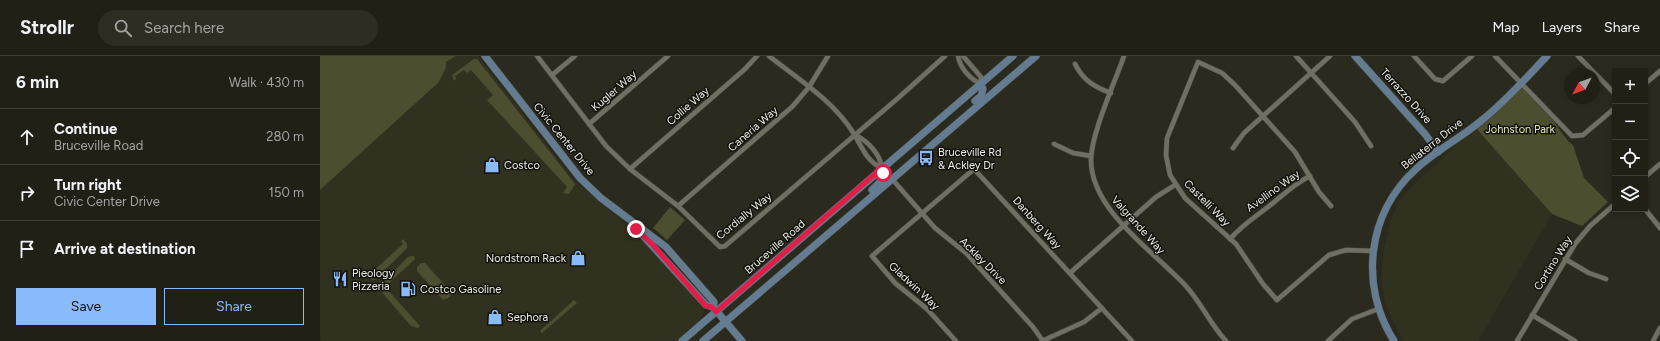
<!DOCTYPE html>
<html lang="en">
<head>
<meta charset="utf-8">
<style>
	body { margin:0; font-family:Figtree,sans-serif; background:#2d2d24; color:#f1f3f6 }
	.controls { position:absolute; right:12px; top:12px; display:grid; overflow:hidden; border-radius:0px; box-shadow:0 2px 6px #0003 }
	.controls button { width:36px; height:36px; display:grid; place-items:center; padding:0; border:0; border-bottom:1px solid #3d3e36; background:#202017; color:#f1f3f6; font:20px sans-serif }
	.compass { position:absolute; left:1244px; top:12px; width:36px; height:36px; border-radius:50%; background:#202017; box-shadow:0 2px 6px #0003; rotate:229deg }
	.stop { position:absolute; width:12px; height:12px; margin:-9px; border:3px solid #e11d48; border-radius:50%; background:#fff }
	.stop.end { background:#e11d48; border-color:#fff; box-shadow:0 1px 4px #0008 }
	.list { margin:0; padding:0; list-style:none }
	h2 { display:flex; justify-content:space-between; align-items:center; height:52px; margin:0; padding:0 16px; font-size:17px }
	h2 small { font-size:13px; font-weight:400; color:#a2a3a1 }
	.list li { display:grid; grid-template-columns:26px 1fr auto; gap:12px; align-items:center; box-sizing:border-box; height:56px; padding:0 16px; border-top:1px solid #3d3e36 }
	.list b { display:block; font-size:15px; white-space:nowrap }
	.list p { margin:0; font-size:13px; white-space:nowrap; color:#a2a3a1 }
	.list em { font-size:13px; font-style:normal; color:#a2a3a1 }
	.actions { display:flex; gap:8px; padding:12px 16px }
	.actions a { flex:1; padding:9px 0; border:1px solid #88bafc; border-radius:0px; text-align:center; font-size:14px; color:#88bafc }
	.actions .main { background:#88bafc; color:#111 }
	.icon { flex:none; width:22px; height:22px; fill:none; stroke:currentColor; stroke-width:2; stroke-linecap:round; stroke-linejoin:round }
	.map { position:relative; flex:none; width:1340px; height:285px; overflow:hidden }
	header { display:flex; align-items:center; gap:24px; box-sizing:border-box; height:56px; padding:0 20px; background:#202017; border-bottom:1px solid #3d3e36 }
	header strong { font-size:19px }
	nav { display:flex; gap:22px; margin-inline-start:auto; font-size:14px }
	.search { width:280px; height:36px; background:#2d2d24; display:flex; align-items:center; gap:10px; box-sizing:border-box; padding:0 14px; border-radius:22px; color:#a2a3a1; font-size:15px }
	main { display:flex }
	aside { flex:1; background:#202017 }
	.map>svg:first-child { display:block }
</style>
</head>
<body>
<header>
<strong>Strollr</strong>
<div class="search"><svg class="icon" aria-label="search" viewBox="0 0 24 24"><circle cx="10" cy="10" r="6"/><path d="M15 15l6 6"/></svg>Search here</div>
<nav><a>Map</a><a>Layers</a><a>Share</a></nav>
</header>
<main>
<aside>
<h2>6 min<small>Walk · 430 m</small></h2>
<ul class="list">
<li><svg class="icon" aria-label="ahead" viewBox="0 0 24 24"><path d="M12 20V5M6 11l6-6 6 6"/></svg><div><b>Continue</b><p>Bruceville Road</p></div><em>280 m</em></li>
<li><svg class="icon" aria-label="right" viewBox="0 0 24 24"><path d="M7 20v-9h11M14 6l5 5-5 5"/></svg><div><b>Turn right</b><p>Civic Center Drive</p></div><em>150 m</em></li>
<li><svg class="icon" aria-label="arrive" viewBox="0 0 24 24"><path d="M6 21V4h12l-3 4 3 4H6"/></svg><div><b>Arrive at destination</b></div></li>
</ul>
<div class="actions"><a class="main">Save</a><a>Share</a></div>
</aside>
<div class="map">
<svg width="1340" height="285" viewBox="0 0 1340 285">
	<rect width="100%" height="100%" fill="#2a2a1f"/>
	<!-- built -->
	<g fill="#31311f">
		<polygon points="136,0 158,0 255,125 316,176 381,250 384,255 381,263 355,285 2,285 0,282 0,134 119,26 126,6"/>
		<polygon points="1154,70 1232,158 1158,285 1084,285 1077,274 1065,247 1061,222 1064,192 1070,166 1079,145 1095,127 1120,105"/>
	</g>
	<!-- green -->
	<g fill="#4d4d2f">
		<polygon points="0,0 136,0 126,6 126,11 119,26 0,134"/>
		<polygon points="154,3 157,3 255,128 249,138 243,137 247,131 167,44 173,39 151,14 147,17 144,14 135,20 136,23 134,25 132,19"/>
		<path d="M 1201,27 C 1208,33 1215,40 1221,47 C 1229,56 1244,84 1253,89 L 1264,122 L 1288,146 L 1262,170 L 1232,158 L 1154,70 Z"/>
		<polygon points="350,151 365,164 347,184 333,172"/>
		<polygon points="83,183 87,188 87,192 55,224 52,224 44,217 47,215 50,218 83,188 81,185"/>
		<polygon points="91,200 94,200 95,203 68,228 67,233 100,270 98,272 91,270 59,233 59,230 88,201"/>
		<polygon points="101,207 105,207 131,236 130,241 123,244 97,215 97,211"/>
		<polygon points="254,244 257,247 222,277 220,275"/>
	</g>
	<g fill="none" stroke-linecap="round" stroke-linejoin="round">
		<!-- street casing -->
		<g stroke="#48483e" stroke-width="5.5">
			<g id="street">
				<polyline points="217,0 286,90 310,113 358,150 400,191 405,190 577,43 625,0"/>
				<path d="M 449,0 C 478,23 514,45 534,78 C 542,91 547,106 562,112"/>
				<path d="M 638,0 C 640,12 650,23 661,28 L 661,21 L 643,0"/>
				<path d="M 804,0 C 795,26 771,78 771,104 C 771,154 833,195 865,229 C 881,246 890,268 906,285"/>
				<polyline points="976,0 1035,66 1051,90"/>
				<polyline points="1094,0 1115,23 1123,25 1152,0"/>
				<polyline points="1175,0 1252,80 1263,79 1295,52"/>
				<polyline points="1258,0 1295,38"/>
				<path d="M 755,8 C 763,24 774,31 791,37"/>
				<polyline points="232,19 255,0"/>
				<polyline points="1325,28 1340,15"/>
				<polyline points="269,68 348,0"/>
				<path d="M 535,79 C 548,85 560,98 562,112"/>
				<polyline points="734,88 753,97 771,100"/>
				<polyline points="913,92 924,77 1010,0"/>
				<polyline points="310,113 425,13 437,0"/>
				<polyline points="1325,121 1340,108"/>
				<polyline points="572,123 615,172 646,197 713,271 723,285"/>
				<polyline points="358,150 473,50 489,31 508,0"/>
				<polyline points="1011,150 999,136 975,96 915,29 902,17 878,6 847,82 846,99 850,119 865,142 916,188 943,228 957,244 1009,199 1026,194 1053,195"/>
				<polyline points="1325,153 1340,172"/>
				<path d="M 910,183 C 924,167 937,160 953,147 C 965,137 976,127 990,120"/>
				<polyline points="1245,203 1269,217 1286,223"/>
				<polyline points="750,217 836,141 855,129"/>
				<polyline points="1212,259 1255,285"/>
				<polyline points="636,285 607,253 575,227 552,200 654,113 812,285"/>
				<polyline points="722,285 764,266 782,252"/>
				<polyline points="1008,285 1032,263 1058,253"/>
				<polyline points="1197,285 1255,188 1270,170 1295,148"/>
				<polyline points="1333,285 1340,272"/>
			</g>
		</g>
		<!-- secondary casing -->
		<g stroke="#48483e" stroke-width="8">
			<g id="secondary">
				<polyline points="165,0 260,122 281,142 346,191 394,246 393,251"/>
				<polyline points="1035,0 1105,78 1118,96"/>
				<polyline points="655,45 661,40 663,33 661,28"/>
				<polyline points="552,134 561,125 562,112"/>
				<polyline points="315,169 317,173 386,249 393,251 422,285"/>
				<polyline points="362,285 693,0"/>
				<polyline points="383,285 716,0"/>
				<path d="M 1074,285 C 1039,230 1047,157 1096,113 C 1116,94 1141,82 1162,64 C 1186,45 1206,22 1227,0"/>
			</g>
		</g>
		<!-- street -->
		<use href="#street" stroke="#6f7063" stroke-width="4.5"/>
		<!-- secondary -->
		<use href="#secondary" stroke="#647c91" stroke-width="7"/>
	</g>
	<g fill="none" stroke-linecap="round" stroke-linejoin="round">
		<!-- route -->
		<polyline stroke="#e11d48" stroke-width="5" points="316,173 333,189 386,250 392,251 396,256 562,112 563,117"/>
	</g>
	<!-- icons -->
	<defs>
		<g id="bus-bare" transform="scale(1.2)"><path d="M-5-6H5V4H4V6H2V4H-2V6H-4V4H-5ZM-3.5-4V0h7V-4ZM-3.5 1.2v1.5H-2V1.2ZM2 1.2v1.5H3.5V1.2Z" fill="#88bafc" stroke="#12120d" stroke-width="2.5" paint-order="stroke"/></g>
		<g id="shop-bare" transform="scale(1.2)"><path d="M-5-2.5h2.3a2.7 3.5 0 0 1 5.4 0H5L5.5 6h-11ZM-1.5-2.5h3a1.5 2.3 0 0 0-3 0Z" fill="#88bafc" stroke="#12120d" stroke-width="2.5" paint-order="stroke"/></g>
		<g id="restaurant-bare" transform="scale(1.2)"><path d="M-5-6h1v4h1v-4h1v4h1v-4h1v5L-1.5 .5V6h-2V.5L-5-1ZM5-6V6H3V1.5H1.5Q1.5-4 5-6Z" fill="#88bafc" stroke="#12120d" stroke-width="2.5" paint-order="stroke"/></g>
		<g id="fuel-bare" transform="scale(1.2)"><path d="M-5.5-6h7V0h2V4h1.3V-2.5L3-4.5l.8-.8L6-3V5H2.5V1h-1V6h-7ZM-4.2-4.7v3.2H.2V-4.7Z" fill="#88bafc" stroke="#12120d" stroke-width="2.5" paint-order="stroke"/></g>
	</defs>
	<g fill-rule="evenodd">
		<use href="#bus-bare" x="606" y="102"/>
		<use href="#shop-bare" x="172" y="109"/>
		<use href="#shop-bare" x="258" y="202"/>
		<use href="#restaurant-bare" x="20" y="223"/>
		<use href="#fuel-bare" x="88" y="233"/>
		<use href="#shop-bare" x="175" y="261"/>
	</g>
	<g text-anchor="middle" dominant-baseline="central" stroke-width="3" stroke-linejoin="round" paint-order="stroke">
		<!-- street labels -->
		<g font-size="11" fill="#eeeee7" stroke="#12120d">
			<text transform="translate(294 35) rotate(-41)">Kugler Way</text>
			<text transform="translate(1086 40) rotate(48)">Terrazzo Drive</text>
			<text transform="translate(368 50) rotate(-41)">Collie Way</text>
			<text transform="translate(433 73) rotate(-41)">Caneria Way</text>
			<text transform="translate(244 83) rotate(51)">Civic Center Drive</text>
			<text transform="translate(1112 88) rotate(-38)">Bellaterra Drive</text>
			<text transform="translate(953 135) rotate(-36)">Avellino Way</text>
			<text transform="translate(887 147) rotate(45)">Castelli Way</text>
			<text transform="translate(424 160) rotate(-39)">Cordially Way</text>
			<text transform="translate(717 167) rotate(48)">Danberg Way</text>
			<text transform="translate(818 169) rotate(48)">Valgrande Way</text>
			<text transform="translate(455 191) rotate(-41)">Bruceville Road</text>
			<text transform="translate(663 205) rotate(45)">Ackley Drive</text>
			<text transform="translate(1233 207) rotate(-58)">Cortino Way</text>
			<text transform="translate(594 230) rotate(43)">Gladwin Way</text>
		</g>
		<!-- park labels -->
		<g font-size="11" fill="#e9e99e" stroke="#12120d">
			<text x="1200" y="73">Johnston Park</text>
		</g>
		<!-- poi labels -->
		<g font-size="11" fill="#eeeee7" stroke="#12120d" text-anchor="start">
			<text x="618" y="96">Bruceville Rd<tspan x="618" dy="13">&amp; Ackley Dr</tspan></text>
			<text x="184" y="109">Costco</text>
			<text x="246" y="202" text-anchor="end">Nordstrom Rack</text>
			<text x="32" y="217">Pieology<tspan x="32" dy="13">Pizzeria</tspan></text>
			<text x="100" y="233">Costco Gasoline</text>
			<text x="187" y="261">Sephora</text>
		</g>
	</g>
</svg>
<div class="controls">
<button>+</button>
<button>−</button>
<button><svg class="icon" aria-label="locate" viewBox="0 0 24 24"><circle cx="12" cy="12" r="6"/><path d="M12 2v4M12 18v4M2 12h4M18 12h4"/></svg></button>
<button><svg class="icon" aria-label="layers" viewBox="0 0 24 24"><path d="M12 4l9 5-9 5-9-5zM3 14l9 5 9-5"/></svg></button>
</div>
<svg class="compass" viewBox="-18 -18 36 36"><path d="M0-13l5 13h-10z" fill="#e53935"/><path d="M0 13l5-13h-10z" fill="#a2a3a1"/></svg>
<div class="stop" style="left:563px;top:117px"></div>
<div class="stop end" style="left:316px;top:173px"></div>
</div>
</main>
</body>
</html>
